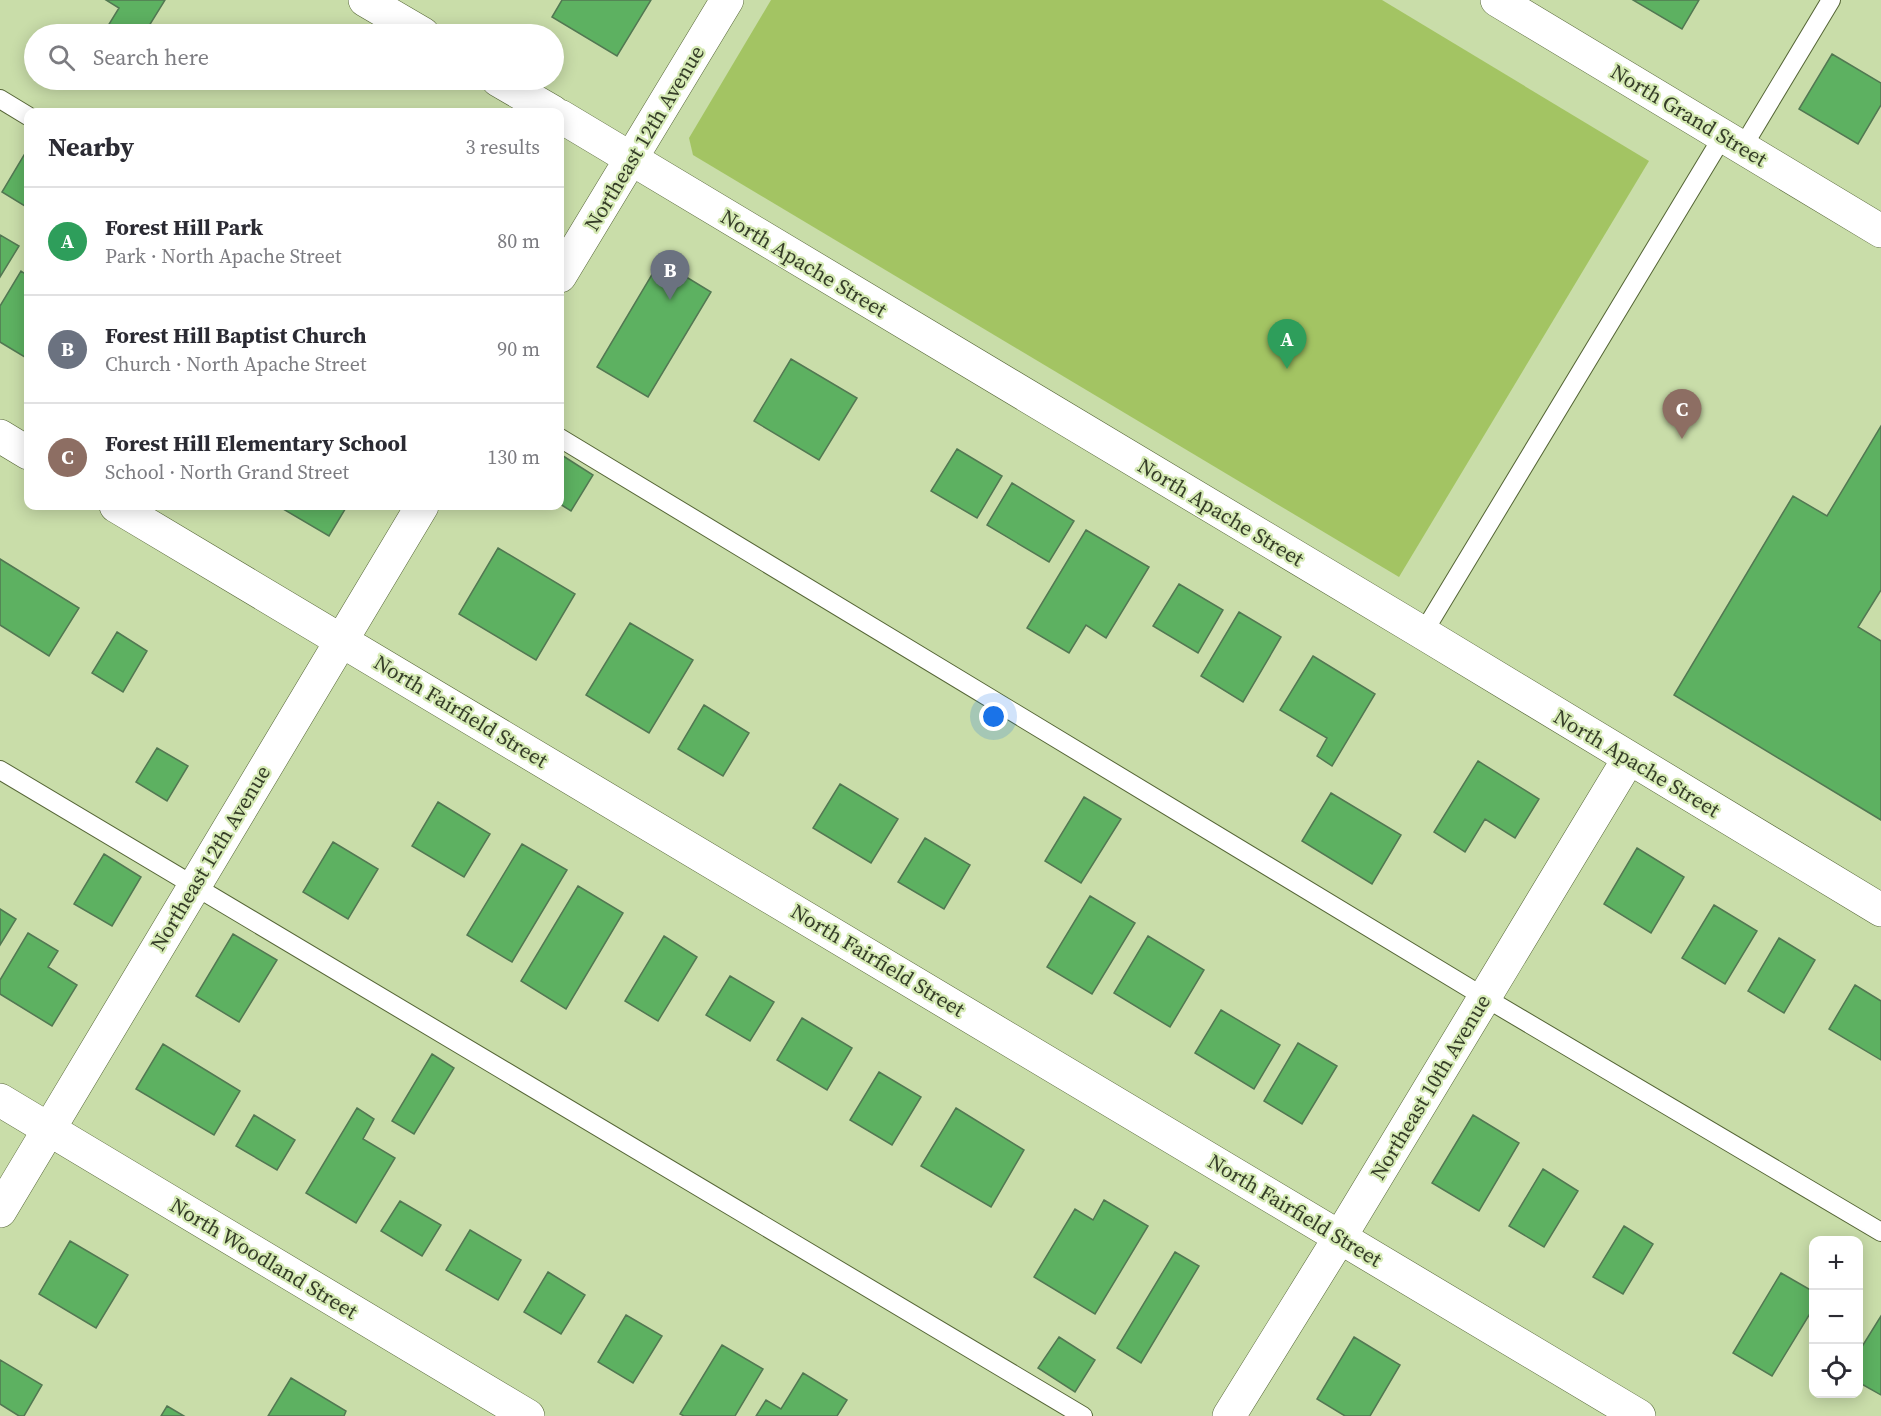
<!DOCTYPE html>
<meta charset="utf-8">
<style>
body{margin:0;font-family:"Source Serif 4",serif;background:#f7f7f7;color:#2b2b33}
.controls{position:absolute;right:18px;bottom:18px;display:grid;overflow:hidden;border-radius:12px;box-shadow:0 3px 15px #0003}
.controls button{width:54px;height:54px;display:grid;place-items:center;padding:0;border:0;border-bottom:2px solid #e1e1e2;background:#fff;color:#2b2b33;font:30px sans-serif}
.you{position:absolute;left:994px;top:717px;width:21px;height:21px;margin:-15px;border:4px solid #fff;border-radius:50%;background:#1a73e8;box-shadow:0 0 0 9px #1a73e833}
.badge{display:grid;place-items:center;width:39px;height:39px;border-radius:50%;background:#d93025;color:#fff;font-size:20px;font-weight:700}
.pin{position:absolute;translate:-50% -50px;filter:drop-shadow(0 2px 3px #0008)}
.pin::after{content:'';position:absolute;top:32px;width:21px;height:18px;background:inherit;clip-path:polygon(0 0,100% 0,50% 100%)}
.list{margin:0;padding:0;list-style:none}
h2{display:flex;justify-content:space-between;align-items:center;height:78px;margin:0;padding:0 24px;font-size:26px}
h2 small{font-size:20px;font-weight:400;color:#7c7c81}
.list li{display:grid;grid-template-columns:39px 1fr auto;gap:18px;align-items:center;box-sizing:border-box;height:108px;padding:0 24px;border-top:2px solid #e1e1e2}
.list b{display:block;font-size:22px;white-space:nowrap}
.list p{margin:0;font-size:20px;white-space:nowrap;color:#7c7c81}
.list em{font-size:20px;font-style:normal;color:#7c7c81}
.icon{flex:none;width:33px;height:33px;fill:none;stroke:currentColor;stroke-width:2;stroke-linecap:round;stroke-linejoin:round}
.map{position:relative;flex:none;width:1881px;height:1416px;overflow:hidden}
.search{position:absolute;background:#fff;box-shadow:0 3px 15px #0003;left:24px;top:24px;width:540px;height:66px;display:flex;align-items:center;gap:15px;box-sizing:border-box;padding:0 21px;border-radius:33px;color:#7c7c81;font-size:22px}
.panel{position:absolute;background:#fff;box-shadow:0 3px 15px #0003;left:24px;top:108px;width:540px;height:402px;border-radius:12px}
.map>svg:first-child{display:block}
.green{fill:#a3c463}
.building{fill:#5db161;stroke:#527852;stroke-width:1.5}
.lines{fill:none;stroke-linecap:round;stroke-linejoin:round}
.lane-casing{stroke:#556536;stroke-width:20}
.street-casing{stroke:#556536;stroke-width:34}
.secondary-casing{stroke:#556536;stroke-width:34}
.lane{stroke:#fff;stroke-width:18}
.street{stroke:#fff;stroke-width:33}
.secondary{stroke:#fff;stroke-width:33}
.labels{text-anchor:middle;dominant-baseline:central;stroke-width:4.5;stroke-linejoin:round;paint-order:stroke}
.street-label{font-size:21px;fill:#353d28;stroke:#d6eab5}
</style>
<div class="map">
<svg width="1881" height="1416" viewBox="0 0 1881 1416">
<rect width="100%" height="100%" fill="#c9dda9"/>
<path class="green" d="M 771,0 L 1382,0 L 1649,161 L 1399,577 L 693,155 L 689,138 Z"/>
<path class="building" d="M 106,0 L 165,0 L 144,34 L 103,34 L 119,8 Z
M 562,0 L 651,0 L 617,56 L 552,17 Z
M 1633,0 L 1699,0 L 1682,29 Z
M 1832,54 L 1881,83 L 1881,105 L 1858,144 L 1799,109 Z
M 24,155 L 28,158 L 28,208 L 2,192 Z
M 0,235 L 19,246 L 0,277 Z
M 660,261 L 711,292 L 648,397 L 597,367 Z
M 21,271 L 28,276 L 28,359 L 0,342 L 0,306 Z
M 791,359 L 857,398 L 819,460 L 754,421 Z
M 1881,426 L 1881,590 L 1858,627 L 1881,641 L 1881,820 L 1674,695 L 1793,496 L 1827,516 Z
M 957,449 L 1002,476 L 977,518 L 931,491 Z
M 560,454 L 593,475 L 571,511 L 560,504 Z
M 1012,483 L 1074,521 L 1049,562 L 987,525 Z
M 278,506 L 347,506 L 329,536 Z
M 1086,530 L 1149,567 L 1106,638 L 1086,625 L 1069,653 L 1027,628 Z
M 498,548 L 575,594 L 536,660 L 459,614 Z
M 0,559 L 79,608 L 49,656 L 0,625 Z
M 1179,584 L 1223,610 L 1198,653 L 1153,626 Z
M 1239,612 L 1281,637 L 1243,702 L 1201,676 Z
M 630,623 L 693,660 L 649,733 L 586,695 Z
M 117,632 L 147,651 L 123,692 L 92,673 Z
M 1313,656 L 1375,694 L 1332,766 L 1317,756 L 1327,738 L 1280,710 Z
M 704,705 L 749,733 L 723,776 L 678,749 Z
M 157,748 L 188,766 L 167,801 L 136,782 Z
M 1478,761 L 1539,799 L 1515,838 L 1485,819 L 1465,852 L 1434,832 Z
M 840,784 L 898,819 L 871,863 L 813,828 Z
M 1331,793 L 1401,835 L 1372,884 L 1302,841 Z
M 1084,797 L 1121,819 L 1081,883 L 1045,861 Z
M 438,802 L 490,834 L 464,877 L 412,846 Z
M 925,838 L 970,865 L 944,909 L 898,882 Z
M 333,842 L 378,869 L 348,919 L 303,892 Z
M 522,844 L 567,870 L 512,962 L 467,935 Z
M 1637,848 L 1684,877 L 1651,933 L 1604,904 Z
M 104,854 L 141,877 L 112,926 L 74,904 Z
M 578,886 L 623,913 L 566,1009 L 521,981 Z
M 1090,896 L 1135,923 L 1092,994 L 1047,967 Z
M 1714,905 L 1757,931 L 1725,984 L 1682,958 Z
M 0,909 L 16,919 L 0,945 Z
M 28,933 L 58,951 L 48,967 L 77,985 L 52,1026 L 0,994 L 0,980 Z
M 233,934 L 277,960 L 239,1022 L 196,996 Z
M 664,936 L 697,957 L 658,1021 L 625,1001 Z
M 1148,936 L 1204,970 L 1170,1027 L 1114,993 Z
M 1779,938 L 1815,960 L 1784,1013 L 1748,991 Z
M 730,976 L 774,1002 L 750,1041 L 706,1015 Z
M 1855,985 L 1881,1001 L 1881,1060 L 1829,1029 Z
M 1221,1010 L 1280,1045 L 1254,1089 L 1195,1053 Z
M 802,1018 L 852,1048 L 827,1090 L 777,1060 Z
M 1298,1043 L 1337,1066 L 1302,1124 L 1264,1101 Z
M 163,1044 L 240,1091 L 214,1135 L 136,1089 Z
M 432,1054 L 454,1068 L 414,1134 L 392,1121 Z
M 879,1072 L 921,1097 L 892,1145 L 850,1120 Z
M 357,1108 L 374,1119 L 363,1139 L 395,1158 L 356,1223 L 306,1193 Z
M 956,1108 L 1024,1150 L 991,1207 L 921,1166 Z
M 254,1115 L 295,1140 L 277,1170 L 236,1146 Z
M 1473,1115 L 1519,1143 L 1479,1211 L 1432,1183 Z
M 1543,1169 L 1578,1191 L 1544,1247 L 1509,1226 Z
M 1104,1200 L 1148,1226 L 1095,1314 L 1034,1277 L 1075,1209 L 1093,1220 Z
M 400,1201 L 441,1225 L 422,1256 L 381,1231 Z
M 1624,1226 L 1653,1244 L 1623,1294 L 1593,1277 Z
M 470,1230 L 521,1260 L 498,1300 L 446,1270 Z
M 70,1241 L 128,1275 L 96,1328 L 39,1294 Z
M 1175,1252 L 1199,1266 L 1141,1363 L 1117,1348 Z
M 548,1272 L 585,1295 L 561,1334 L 524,1312 Z
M 1781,1273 L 1814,1292 L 1814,1307 L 1772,1376 L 1733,1353 Z
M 626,1315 L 662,1336 L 633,1383 L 598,1362 Z
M 1881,1316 L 1881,1395 L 1858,1382 L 1858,1353 Z
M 1059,1337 L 1095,1360 L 1075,1392 L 1038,1368 Z
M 1354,1337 L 1400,1365 L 1370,1416 L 1345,1416 L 1317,1399 Z
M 722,1345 L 763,1369 L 735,1416 L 684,1416 L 680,1414 Z
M 0,1360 L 42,1385 L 24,1416 L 19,1416 L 0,1404 Z
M 803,1373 L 847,1400 L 837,1416 L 756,1416 L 766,1400 L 781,1409 Z
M 291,1378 L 346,1411 L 344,1416 L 268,1416 Z
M 167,1406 L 184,1416 L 161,1416 Z"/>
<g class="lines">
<g class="lane-casing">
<path id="lane" d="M 0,99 L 28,116
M 1742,148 L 1831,0
M 560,438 L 1484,997 L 1881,1232
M 1423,633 L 1723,136
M 0,770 L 1083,1416"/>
</g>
<g class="street-casing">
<path id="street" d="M 365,0 L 423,34
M 498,80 L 553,112
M 560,116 L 1423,633 L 1881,910
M 560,276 L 727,0
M 0,436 L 28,453
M 116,506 L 1639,1416
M 0,1100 L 528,1416
M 0,1211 L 422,506
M 1229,1416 L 1340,1237 L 1629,758"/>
</g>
<g class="secondary-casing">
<path id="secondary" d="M 1497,0 L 1881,231"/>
</g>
<use href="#lane" class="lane"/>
<use href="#street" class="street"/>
<use href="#secondary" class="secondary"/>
</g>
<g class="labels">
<g class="street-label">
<text transform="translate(1689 115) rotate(31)">North Grand Street</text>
<text transform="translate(644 138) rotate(-59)">Northeast 12th Avenue</text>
<text transform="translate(804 263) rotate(31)">North Apache Street</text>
<text transform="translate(1221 512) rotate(31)">North Apache Street</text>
<text transform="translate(461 711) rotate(31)">North Fairfield Street</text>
<text transform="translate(1637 763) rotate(31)">North Apache Street</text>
<text transform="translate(210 858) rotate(-59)">Northeast 12th Avenue</text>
<text transform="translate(878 960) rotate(31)">North Fairfield Street</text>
<text transform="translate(1430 1087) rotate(-59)">Northeast 10th Avenue</text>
<text transform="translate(1295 1210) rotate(31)">North Fairfield Street</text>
<text transform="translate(264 1258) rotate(31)">North Woodland Street</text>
</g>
</g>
</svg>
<div class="controls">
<button>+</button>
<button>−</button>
<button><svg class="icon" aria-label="locate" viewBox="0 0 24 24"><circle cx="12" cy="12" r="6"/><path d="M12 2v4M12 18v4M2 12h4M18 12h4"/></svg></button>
</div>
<div class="you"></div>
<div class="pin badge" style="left:1287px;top:369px;background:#2e9e5b">A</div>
<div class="pin badge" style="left:670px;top:300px;background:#6b7280">B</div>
<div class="pin badge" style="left:1682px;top:439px;background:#8d6e63">C</div>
<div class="search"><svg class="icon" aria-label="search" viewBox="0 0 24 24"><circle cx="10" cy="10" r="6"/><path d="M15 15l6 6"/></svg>Search here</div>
<section class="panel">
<h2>Nearby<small>3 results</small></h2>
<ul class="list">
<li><span class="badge" style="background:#2e9e5b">A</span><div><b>Forest Hill Park</b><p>Park · North Apache Street</p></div><em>80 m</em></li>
<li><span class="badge" style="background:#6b7280">B</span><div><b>Forest Hill Baptist Church</b><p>Church · North Apache Street</p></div><em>90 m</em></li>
<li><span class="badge" style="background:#8d6e63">C</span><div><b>Forest Hill Elementary School</b><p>School · North Grand Street</p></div><em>130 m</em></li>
</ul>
</section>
</div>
